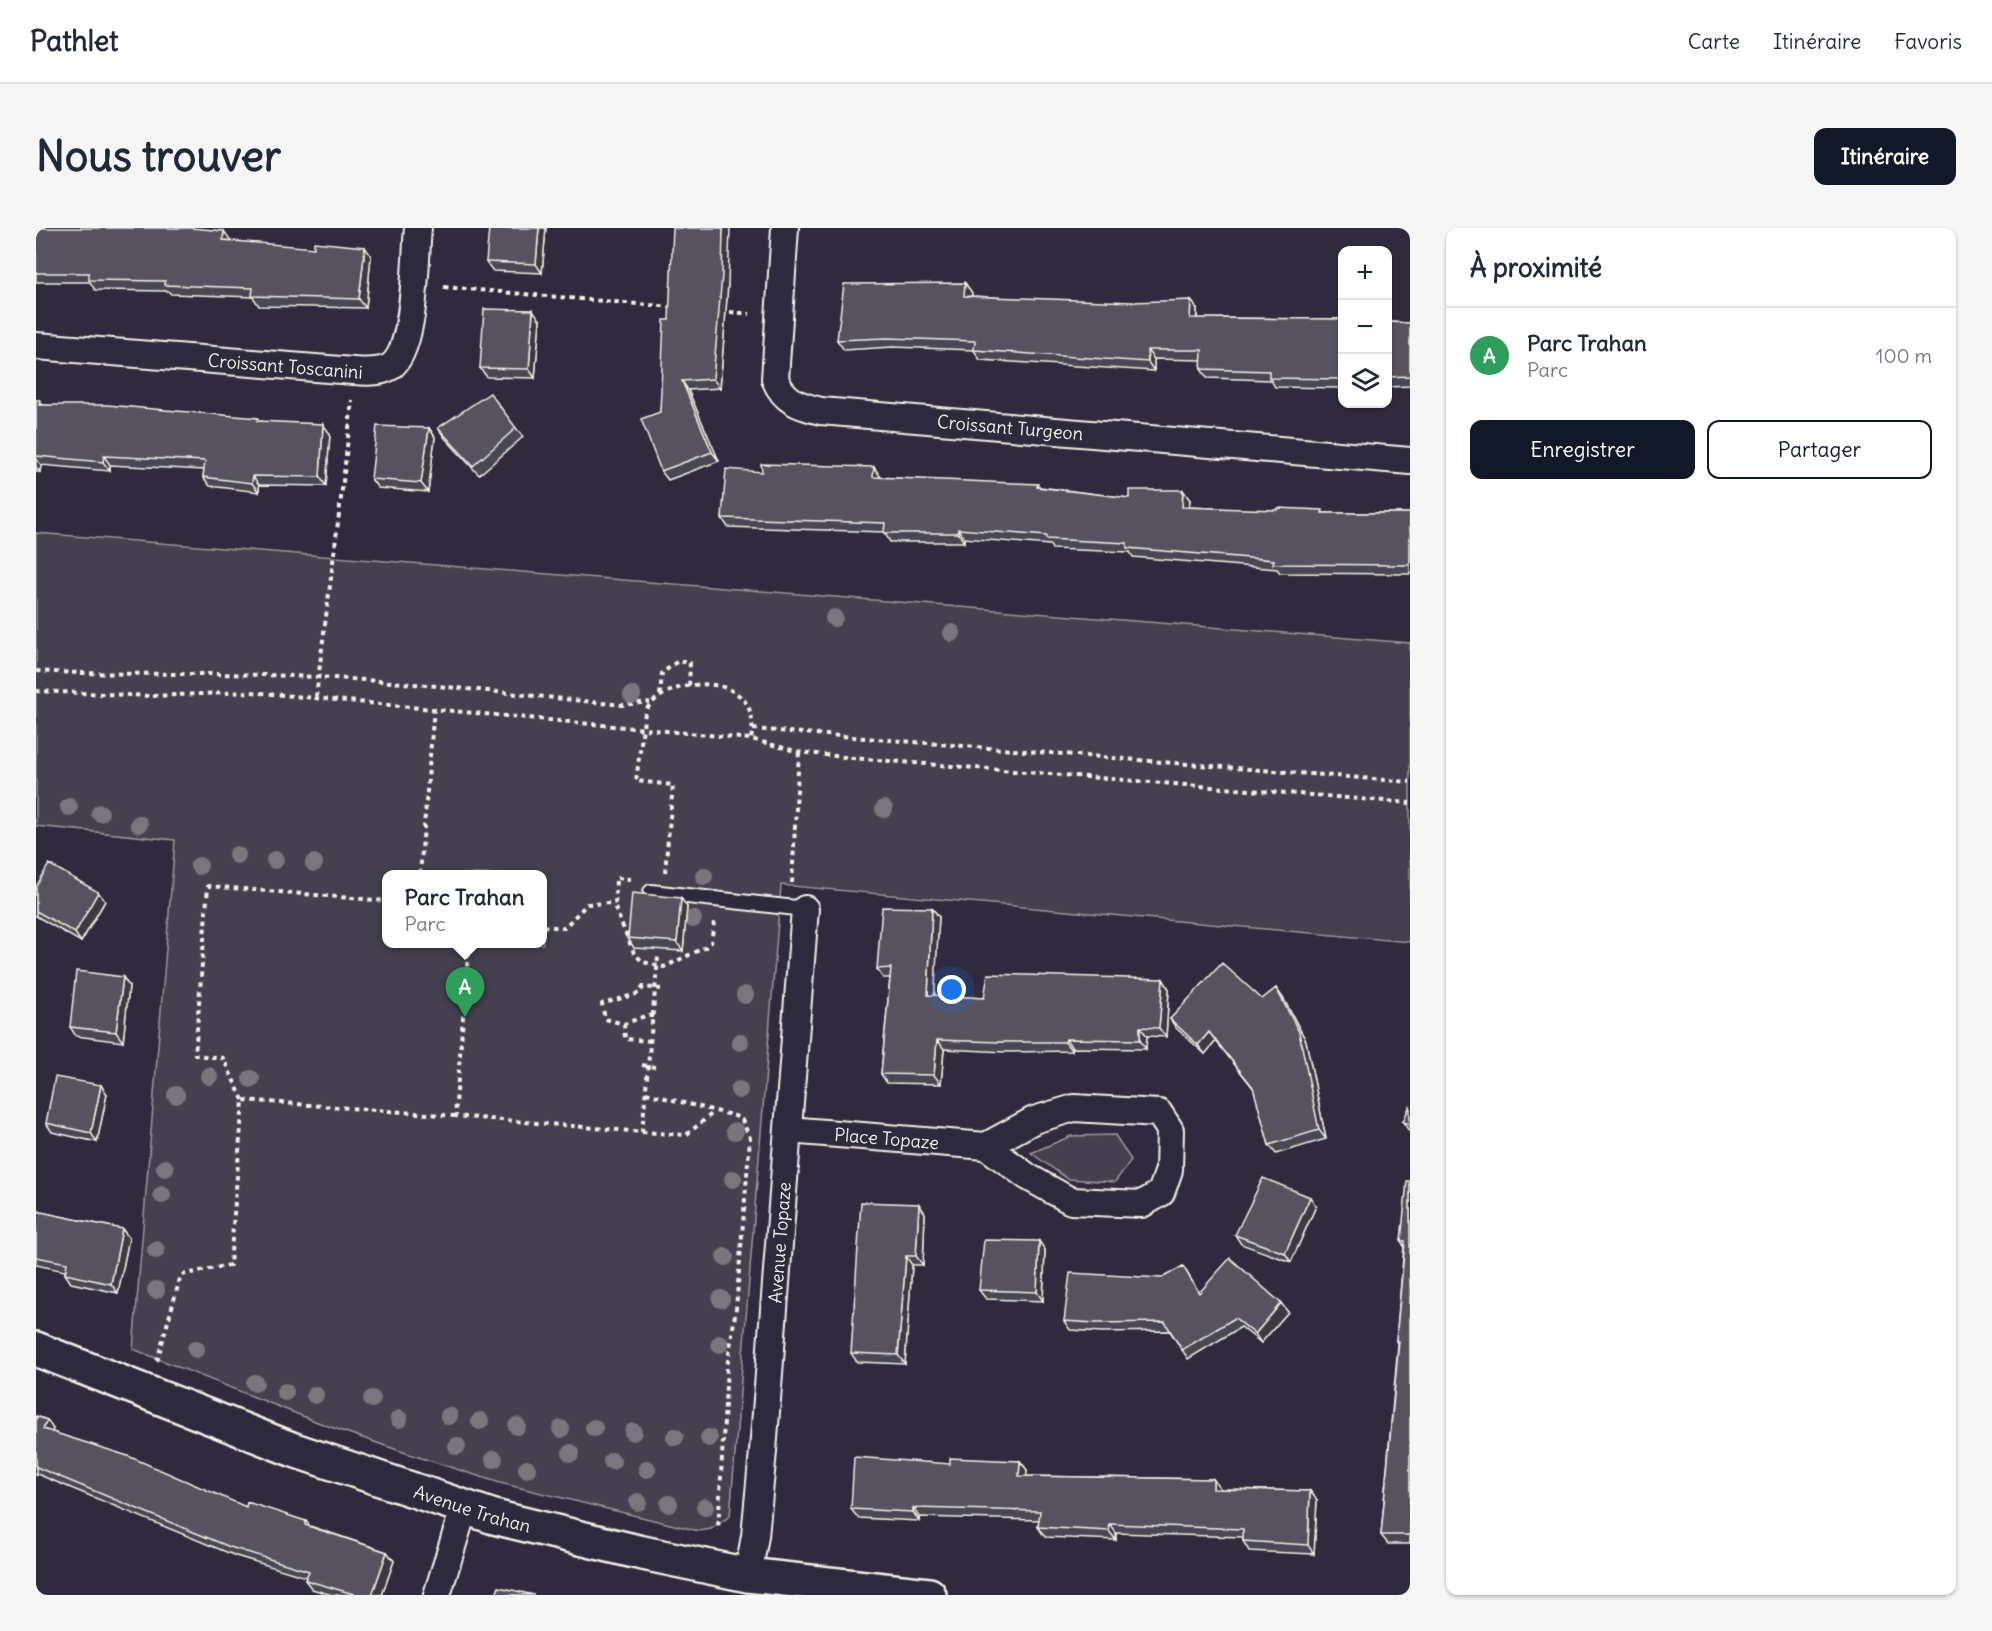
<!DOCTYPE html>
<html lang="fr">
<meta charset="utf-8">
<style>
body{margin:0;font-family:Delius,sans-serif;background:#f6f6f7;color:#1f2937}
.controls{position:absolute;right:18px;top:18px;display:grid;overflow:hidden;border-radius:12px;box-shadow:0 2px 4px #0004}
.controls button{width:54px;height:54px;display:grid;place-items:center;padding:0;border:0;border-bottom:2px solid #e0e1e3;background:#fff;color:#1f2937;font:30px sans-serif}
.you{position:absolute;left:916px;top:762px;width:21px;height:21px;margin:-15px;border:4px solid #fff;border-radius:50%;background:#1a73e8;box-shadow:0 0 0 9px #1a73e833}
.badge{display:grid;place-items:center;width:39px;height:39px;border-radius:50%;background:#111827;color:#fff;font-size:20px;font-weight:700}
.pin{position:absolute;translate:-50% -50px;filter:drop-shadow(0 2px 3px #0008)}
.pin::after{content:'';position:absolute;top:32px;width:21px;height:18px;background:inherit;clip-path:polygon(0 0,100% 0,50% 100%)}
.popup{position:absolute;left:346px;top:642px;width:165px;height:78px;box-sizing:border-box;display:grid;place-content:center;border-radius:12px;background:#fff;filter:drop-shadow(0 2px 4px #0005);font-size:20px;white-space:nowrap;color:#747a83}
.popup b{font-size:22px;color:#1f2937}
.popup::after{content:'';position:absolute;left:50%;top:100%;margin-left:-12px;border:12px solid transparent;border-top-color:#fff}
.list{margin:0;padding:0;list-style:none}
h2{display:flex;justify-content:space-between;align-items:center;height:78px;margin:0;padding:0 24px;font-size:26px}
h2 small{font-size:20px;font-weight:400;color:#747a83}
.list li{display:grid;grid-template-columns:39px 1fr auto;gap:18px;align-items:center;box-sizing:border-box;height:96px;padding:0 24px;border-top:2px solid #e0e1e3}
.list b{display:block;font-size:22px;white-space:nowrap}
.list p{margin:0;font-size:20px;white-space:nowrap;color:#747a83}
.list em{font-size:20px;font-style:normal;color:#747a83}
.actions{display:flex;gap:12px;padding:18px 24px}
.actions a{flex:1;padding:14px 0;border:2px solid #111827;border-radius:12px;text-align:center;font-size:21px;color:#111827}
.actions .main{background:#111827;color:#fff}
.icon{flex:none;width:33px;height:33px;fill:none;stroke:currentColor;stroke-width:2;stroke-linecap:round;stroke-linejoin:round}
.map{position:relative;flex:none;width:1374px;height:1367px;overflow:hidden;border-radius:12px}
header{display:flex;align-items:center;gap:36px;box-sizing:border-box;height:84px;padding:0 30px;background:#fff;border-bottom:2px solid #e0e1e3}
header strong{font-size:28px}
nav{display:flex;gap:33px;margin-inline-start:auto;font-size:21px}
.intro{display:flex;align-items:center;justify-content:space-between;box-sizing:border-box;height:144px;padding:0 36px}
h1{margin:0;font-size:42px}
.button{padding:15px 27px;border-radius:12px;background:#111827;color:#fff;font-size:21px;font-weight:700}
main{display:flex;gap:36px;padding:0 36px}
aside{flex:1;background:#fff;border-radius:12px;box-shadow:0 2px 4px #0004}
.map>svg:first-child{display:block}
.green{fill:#454050;stroke:#9c989c;stroke-width:1.5;fill-rule:evenodd}
.lines{fill:none;stroke-linecap:round;stroke-linejoin:round}
.lane-casing{stroke:#f4f1e8;stroke-width:18}
.street-casing{stroke:#f4f1e8;stroke-width:30}
.secondary-casing{stroke:#f4f1e8;stroke-width:38}
.path{stroke:#f4f1e8;stroke-width:4;stroke-dasharray:4.5 4.5;stroke-linecap:butt}
.lane{stroke:#2f2a3d;stroke-width:14}
.street{stroke:#2f2a3d;stroke-width:26}
.secondary{stroke:#2f2a3d;stroke-width:33}
.tree{fill:#7a757e}
.wall{fill:#4a4752;stroke:#f4f1e8;stroke-width:1.5}
.shaded-wall{fill:#3c3942;stroke:#f4f1e8;stroke-width:1.5}
.building{fill:#56525f;stroke:#f4f1e8;stroke-width:1.5}
.labels{text-anchor:middle;dominant-baseline:central;stroke-width:5;stroke-linejoin:round;paint-order:stroke}
.street-label{font-size:18px;fill:#f4f1e8;stroke:#2f2a3d}
</style>
<header>
<strong>Pathlet</strong>
<nav><a>Carte</a><a>Itinéraire</a><a>Favoris</a></nav>
</header>
<div class="intro"><h1>Nous trouver</h1><a class="button">Itinéraire</a></div>
<main>
<div class="map">
<svg width="1374" height="1367" viewBox="0 0 1374 1367">
<rect width="100%" height="100%" fill="#2f2a3d"/>
<filter id="ink" filterUnits="userSpaceOnUse"><feTurbulence type="fractalNoise" baseFrequency=".0167" numOctaves="2"/><feDisplacementMap in="SourceGraphic" scale="12" xChannelSelector="R" yChannelSelector="G"/><feConvolveMatrix kernelMatrix="1 2 1 2 8 2 1 2 1" color-interpolation-filters="sRGB"/></filter>
<g filter="url(#ink)">
<path class="green" d="M 0,305 L 1374,415 L 1374,714 L 745,657 L 694,1288 L 675,1301 L 663,1303 L 464,1255 L 376,1227 L 289,1197 L 97,1121 L 139,612 L 0,598 ZM 351,646 L 507,646 L 507,716 L 351,716 Z
M 1079,907 L 1095,932 L 1079,954 L 1032,951 L 995,925 L 1035,908 Z"/>
<g class="lines">
<g class="lane-casing">
<path id="lane" d="M 615,664 L 769,681"/>
</g>
<g class="street-casing">
<g id="street">
<path id="s1" d="M 749,0 L 739,151 C 748,173 763,178 785,183 L 1374,233"/>
<path id="s2" d="M 0,118 L 317,143 C 329,144 343,145 354,139 C 380,122 379,30 382,0"/>
<path id="s3" d="M 752,902 L 950,918 L 992,949 L 1035,973 L 1106,976 L 1125,965 L 1133,942 L 1134,902 L 1123,885 L 1038,880 L 998,892 L 950,918"/>
<path id="s4" d="M 712,1347 L 719,1308 L 727,1223 L 769,681"/>
<path d="M 401,1367 L 428,1280"/>
</g>
</g>
<g class="secondary-casing">
<g id="secondary">
<path id="s5" d="M 0,1121 L 258,1222 L 458,1289 L 602,1324 L 712,1347 L 893,1367"/>
</g>
</g>
<path class="path" d="M 408,59 L 636,79
M 685,83 L 714,86
M 0,443 C 85,448 170,444 255,448 C 365,452 476,466 586,477 L 614,474
M 0,463 L 115,468 L 215,464 L 715,511 L 763,524 L 816,530 L 1374,575
M 624,467 L 626,445 L 642,433 L 654,435 L 653,459
M 280,469 C 292,369 306,271 316,172
M 717,501 L 1374,554
M 629,644 L 637,557 L 600,553 L 609,484 C 628,447 729,439 715,511
M 384,646 L 398,480
M 595,651 L 580,650 L 579,680 L 598,725 L 607,734 L 628,739 L 670,719 L 675,715 L 678,694
M 756,655 L 763,524
M 507,698 L 528,700 L 551,676 L 579,675
M 433,716 L 419,888 L 606,904 L 622,729
M 617,788 L 609,788 L 588,796 L 569,791 L 566,776 L 604,765 L 607,759 L 625,761
M 588,796 L 589,811 L 615,813
M 606,837 L 619,839
M 610,865 L 699,888 L 706,892 L 714,910 L 700,1080 L 691,1139 L 682,1302
M 207,872 L 187,830 L 159,827 L 172,658 L 351,673
M 606,904 L 650,907 L 678,884
M 121,1133 L 145,1047 L 194,1037 L 207,872 L 419,888"/>
<use href="#lane" class="lane"/>
<use href="#street" class="street"/>
<use href="#secondary" class="secondary"/>
</g>
<g class="tree">
<circle cx="798" cy="390" r="9"/>
<circle cx="916" cy="405" r="9"/>
<circle cx="596" cy="467" r="9"/>
<circle cx="33" cy="579" r="9"/>
<circle cx="848" cy="581" r="9"/>
<circle cx="64" cy="585" r="9"/>
<circle cx="103" cy="596" r="9"/>
<circle cx="201" cy="627" r="9"/>
<circle cx="239" cy="632" r="9"/>
<circle cx="278" cy="635" r="9"/>
<circle cx="163" cy="638" r="9"/>
<circle cx="668" cy="648" r="9"/>
<circle cx="657" cy="691" r="9"/>
<circle cx="709" cy="767" r="9"/>
<circle cx="704" cy="814" r="9"/>
<circle cx="173" cy="848" r="9"/>
<circle cx="215" cy="851" r="9"/>
<circle cx="703" cy="862" r="9"/>
<circle cx="140" cy="867" r="9"/>
<circle cx="699" cy="903" r="9"/>
<circle cx="129" cy="940" r="9"/>
<circle cx="697" cy="951" r="9"/>
<circle cx="126" cy="967" r="9"/>
<circle cx="120" cy="1022" r="9"/>
<circle cx="689" cy="1029" r="9"/>
<circle cx="120" cy="1062" r="9"/>
<circle cx="685" cy="1071" r="9"/>
<circle cx="684" cy="1116" r="9"/>
<circle cx="160" cy="1121" r="9"/>
<circle cx="219" cy="1155" r="9"/>
<circle cx="249" cy="1164" r="9"/>
<circle cx="279" cy="1167" r="9"/>
<circle cx="336" cy="1171" r="9"/>
<circle cx="413" cy="1188" r="9"/>
<circle cx="363" cy="1191" r="9"/>
<circle cx="444" cy="1193" r="9"/>
<circle cx="481" cy="1198" r="9"/>
<circle cx="558" cy="1200" r="9"/>
<circle cx="525" cy="1201" r="9"/>
<circle cx="597" cy="1204" r="9"/>
<circle cx="639" cy="1209" r="9"/>
<circle cx="673" cy="1210" r="9"/>
<circle cx="421" cy="1218" r="9"/>
<circle cx="535" cy="1225" r="9"/>
<circle cx="458" cy="1231" r="9"/>
<circle cx="576" cy="1233" r="9"/>
<circle cx="491" cy="1241" r="9"/>
<circle cx="611" cy="1241" r="9"/>
<circle cx="602" cy="1274" r="9"/>
<circle cx="633" cy="1276" r="9"/>
<circle cx="669" cy="1279" r="9"/>
</g>
<path class="wall" d="M 0,0 L 195,13 L 335,28 L 330,80 L 223,78 L 217,69 L 135,66 L 132,63 L 59,62 L 54,54 L 0,54 Z
M 510,0 L 506,45 L 457,43 L 450,34 Z
M 929,55 L 936,65 L 935,68 L 1161,81 L 1161,90 L 1306,91 L 1306,160 L 1239,159 L 1235,152 L 1171,150 L 1165,141 L 1166,132 L 1118,131 L 1118,143 L 944,132 L 938,122 L 857,119 L 808,122 L 801,112 Z
M 692,56 L 684,160 L 652,162 L 683,233 L 632,252 L 625,243 L 624,184 L 633,92 Z
M 504,92 L 499,150 L 451,149 L 444,140 Z
M 1352,94 L 1374,95 L 1374,158 L 1352,159 Z
M 0,172 L 7,177 L 224,193 L 294,206 L 290,258 L 223,257 L 223,264 L 174,258 L 167,249 L 168,242 L 74,237 L 74,243 L 5,237 L 4,244 L 0,244 Z
M 393,200 L 399,209 L 392,264 L 342,260 L 335,251 Z
M 402,200 L 480,200 L 487,209 L 443,247 L 409,210 Z
M 726,244 L 844,248 L 844,249 L 1004,259 L 1093,270 L 1154,272 L 1153,279 L 1289,285 L 1374,285 L 1374,346 L 1244,345 L 1241,341 L 1097,329 L 1094,324 L 1016,321 L 1014,317 L 928,310 L 928,314 L 854,314 L 848,304 L 692,299 L 686,290 Z
M 0,659 L 62,664 L 69,673 L 45,714 L 0,688 Z
M 651,679 L 647,723 L 598,720 L 592,710 Z
M 896,680 L 903,689 L 898,767 L 948,770 L 1127,751 L 1133,761 L 1130,809 L 1111,808 L 1110,821 L 1036,820 L 1036,823 L 970,824 L 908,821 L 905,856 L 851,855 L 845,846 L 854,750 L 847,750 L 841,741 Z
M 93,758 L 87,814 L 40,808 L 34,799 Z
M 1247,770 L 1270,813 L 1290,911 L 1240,926 L 1233,917 L 1218,861 L 1180,813 L 1169,826 L 1140,800 L 1134,791 L 1226,771 Z
M 71,866 L 61,914 L 16,904 L 10,895 Z
M 1367,894 L 1374,896 L 1374,903 L 1373,903 Z
M 1374,953 L 1374,1316 L 1352,1316 L 1345,1307 L 1362,1117 L 1360,1113 L 1368,1018 L 1365,1013 Z
M 1280,978 L 1255,1034 L 1205,1016 L 1199,1007 Z
M 0,979 L 4,984 L 86,1001 L 93,1010 L 82,1065 L 35,1055 L 29,1046 L 29,1043 L 0,1037 Z
M 889,985 L 887,1037 L 876,1037 L 869,1136 L 821,1134 L 815,1125 Z
M 1009,1022 L 1007,1073 L 950,1071 L 943,1062 Z
M 1147,1038 L 1163,1065 L 1252,1084 L 1225,1115 L 1205,1099 L 1152,1131 L 1134,1103 L 1066,1104 L 1034,1102 L 1028,1093 L 1126,1050 Z
M 0,1188 L 11,1192 L 17,1201 L 16,1204 L 210,1279 L 270,1293 L 274,1298 L 351,1324 L 358,1333 L 346,1367 L 296,1367 L 276,1361 L 269,1352 L 270,1349 L 200,1328 L 1,1246 L 0,1248 Z
M 984,1233 L 991,1242 L 990,1248 L 1177,1251 L 1184,1260 L 1184,1261 L 1274,1263 L 1281,1272 L 1278,1326 L 1213,1323 L 1207,1313 L 1207,1309 L 1080,1305 L 1080,1312 L 1009,1309 L 1002,1299 L 1003,1292 L 883,1289 L 883,1293 L 822,1290 L 815,1281 L 914,1236 Z"/>
<path class="shaded-wall" d="M 503,0 L 510,0 L 506,45 L 500,36 Z
M 687,0 L 694,0 L 692,56 L 684,160 L 677,151 Z
M 188,3 L 195,13 L 187,12 Z
M 329,19 L 335,28 L 330,80 L 323,71 Z
M 929,55 L 936,65 L 934,77 L 928,68 Z
M 1155,72 L 1161,81 L 1160,99 L 1154,90 Z
M 497,82 L 504,92 L 499,150 L 493,141 Z
M 1111,122 L 1118,131 L 1118,143 L 1112,134 Z
M 646,153 L 652,162 L 683,233 L 676,224 Z
M 287,196 L 294,206 L 290,258 L 284,249 Z
M 393,200 L 399,209 L 392,264 L 385,255 Z
M 68,228 L 74,237 L 74,243 L 67,234 Z
M 0,230 L 5,237 L 4,244 L 0,239 Z
M 838,239 L 844,248 L 844,258 L 837,249 Z
M 217,248 L 223,257 L 223,264 L 216,255 Z
M 1147,262 L 1154,272 L 1152,288 L 1146,279 Z
M 922,301 L 928,310 L 928,314 L 922,305 Z
M 62,664 L 69,673 L 45,714 L 39,705 Z
M 645,670 L 651,679 L 647,723 L 641,714 Z
M 896,680 L 903,689 L 898,776 L 892,767 Z
M 87,749 L 93,758 L 87,814 L 80,804 Z
M 1127,751 L 1133,761 L 1130,809 L 1123,800 Z
M 1240,760 L 1247,770 L 1270,813 L 1290,911 L 1283,902 Z
M 1104,799 L 1111,808 L 1110,821 L 1104,812 Z
M 1173,804 L 1180,813 L 1169,826 L 1162,817 Z
M 1030,811 L 1036,820 L 1036,823 L 1029,814 Z
M 901,812 L 908,821 L 905,856 L 898,847 Z
M 65,857 L 71,866 L 61,914 L 55,905 Z
M 1274,969 L 1280,978 L 1255,1034 L 1249,1025 Z
M 883,976 L 889,985 L 887,1037 L 880,1028 Z
M 86,1001 L 93,1010 L 82,1065 L 75,1056 Z
M 1003,1013 L 1009,1022 L 1007,1073 L 1001,1064 Z
M 870,1028 L 876,1037 L 869,1136 L 862,1127 Z
M 1245,1075 L 1252,1084 L 1225,1115 L 1219,1106 Z
M 11,1192 L 17,1201 L 14,1210 L 7,1201 Z
M 984,1233 L 991,1242 L 990,1257 L 983,1248 Z
M 1177,1251 L 1184,1260 L 1183,1270 L 1177,1261 Z
M 1274,1263 L 1281,1272 L 1278,1326 L 1272,1317 Z
M 877,1280 L 883,1289 L 883,1293 L 877,1284 Z
M 1074,1296 L 1080,1305 L 1080,1312 L 1073,1303 Z
M 351,1324 L 358,1333 L 346,1367 L 336,1367 Z"/>
<path class="building" d="M 0,0 L 155,0 L 188,3 L 187,12 L 278,20 L 278,14 L 329,19 L 323,71 L 216,68 L 217,60 L 128,57 L 129,53 L 53,52 L 53,45 L 0,45 Z
M 453,0 L 503,0 L 500,36 L 450,34 Z
M 637,0 L 687,0 L 686,47 L 677,151 L 646,153 L 676,224 L 625,243 L 605,191 L 624,184 L 628,92 L 633,92 Z
M 929,55 L 928,68 L 1096,74 L 1155,72 L 1154,90 L 1306,91 L 1306,151 L 1233,150 L 1233,143 L 1165,141 L 1166,122 L 1111,122 L 1112,134 L 938,122 L 939,113 L 851,110 L 801,112 L 808,56 Z
M 448,81 L 497,82 L 493,141 L 444,140 Z
M 1352,94 L 1374,95 L 1374,148 L 1352,149 Z
M 454,165 L 480,200 L 437,238 L 402,200 Z
M 0,172 L 4,172 L 3,177 L 71,177 L 222,190 L 221,193 L 287,196 L 284,249 L 217,248 L 216,255 L 167,249 L 169,233 L 68,228 L 67,234 L 0,228 Z
M 341,198 L 393,200 L 385,255 L 335,251 Z
M 725,236 L 838,239 L 837,249 L 1002,256 L 1001,259 L 1093,270 L 1093,262 L 1147,262 L 1146,279 L 1241,282 L 1241,280 L 1287,282 L 1286,285 L 1374,285 L 1374,337 L 1237,336 L 1238,332 L 1091,320 L 1091,315 L 1010,311 L 1010,308 L 922,301 L 922,305 L 848,305 L 849,295 L 686,290 L 690,241 L 726,244 Z
M 13,636 L 62,664 L 39,705 L 0,683 L 0,659 Z
M 596,665 L 645,670 L 641,714 L 592,710 Z
M 846,679 L 896,680 L 892,767 L 948,770 L 952,746 L 1127,751 L 1123,800 L 1104,799 L 1104,812 L 1030,811 L 1029,814 L 964,814 L 901,812 L 898,847 L 845,846 L 855,740 L 841,741 Z
M 1186,735 L 1226,771 L 1240,760 L 1263,804 L 1283,902 L 1233,917 L 1217,859 L 1173,804 L 1162,817 L 1134,791 Z
M 40,743 L 87,749 L 80,804 L 34,799 Z
M 19,849 L 65,857 L 55,905 L 10,895 Z
M 1374,877 L 1374,896 L 1367,894 Z
M 1227,950 L 1274,969 L 1249,1025 L 1199,1007 Z
M 1371,953 L 1374,953 L 1374,1307 L 1345,1307 L 1363,1113 L 1360,1113 L 1369,1013 L 1365,1013 Z
M 825,974 L 883,976 L 880,1028 L 870,1028 L 862,1127 L 815,1125 Z
M 0,983 L 86,1001 L 75,1056 L 29,1046 L 31,1035 L 0,1029 Z
M 948,1012 L 1003,1013 L 1001,1064 L 943,1062 Z
M 1194,1030 L 1245,1075 L 1219,1106 L 1199,1090 L 1146,1122 L 1129,1094 L 1060,1095 L 1028,1093 L 1034,1045 L 1126,1050 L 1147,1038 L 1163,1065 Z
M 0,1188 L 11,1192 L 7,1201 L 92,1228 L 210,1279 L 211,1274 L 270,1293 L 269,1297 L 351,1324 L 336,1367 L 321,1367 L 269,1352 L 273,1343 L 194,1319 L 0,1239 Z
M 818,1229 L 914,1236 L 914,1230 L 984,1233 L 983,1248 L 1177,1251 L 1177,1261 L 1274,1263 L 1272,1317 L 1207,1313 L 1207,1301 L 1074,1296 L 1073,1303 L 1002,1299 L 1004,1283 L 877,1280 L 877,1284 L 815,1281 Z
M 463,1359 L 498,1367 L 460,1367 Z"/>
</g>
<g class="labels">
<g class="street-label">
<text stroke="none"><textPath href="#s2" startOffset="250">Croissant Toscanini</textPath></text>
<text stroke="none"><textPath href="#s1" startOffset="400">Croissant Turgeon</textPath></text>
<text stroke="none"><textPath href="#s3" startOffset="99">Place Topaze</textPath></text>
<text stroke="none"><textPath href="#s4" startOffset="334">Avenue Topaze</textPath></text>
<text stroke="none"><textPath href="#s5" startOffset="465">Avenue Trahan</textPath></text>
</g>
</g>
</svg>
<div class="controls">
<button>+</button>
<button>−</button>
<button><svg class="icon" aria-label="layers" viewBox="0 0 24 24"><path d="M12 4l9 5-9 5-9-5zM3 14l9 5 9-5"/></svg></button>
</div>
<div class="you"></div>
<div class="pin badge" style="left:429px;top:789px;background:#2e9e5b">A</div>
<div class="popup"><b>Parc Trahan</b>Parc</div>
</div>
<aside>
<h2>À proximité<small></small></h2>
<ul class="list">
<li><span class="badge" style="background:#2e9e5b">A</span><div><b>Parc Trahan</b><p>Parc</p></div><em>100 m</em></li>
</ul>
<div class="actions"><a class="main">Enregistrer</a><a>Partager</a></div>
</aside>
</main>
